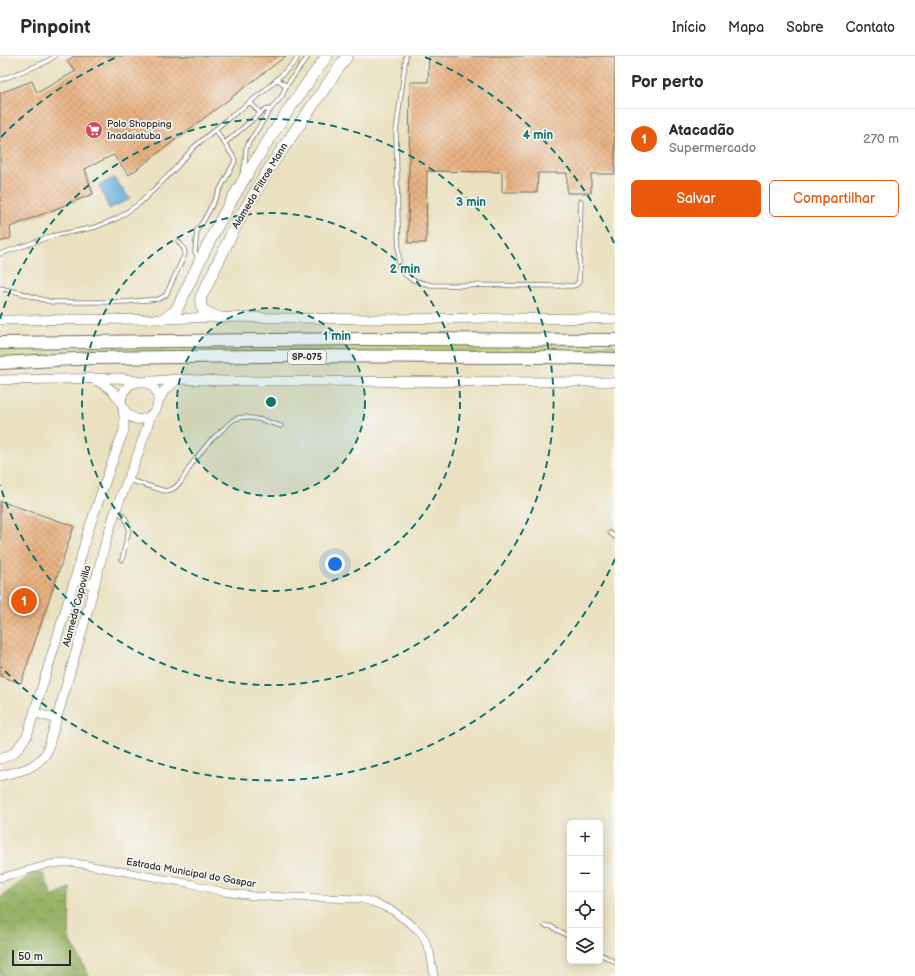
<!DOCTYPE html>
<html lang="pt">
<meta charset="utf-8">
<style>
body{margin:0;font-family:"Balsamiq Sans",sans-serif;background:#f2f2f3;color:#2b2b33}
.controls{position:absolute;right:12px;bottom:12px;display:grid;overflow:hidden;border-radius:6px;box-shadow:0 2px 10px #0003}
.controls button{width:36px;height:36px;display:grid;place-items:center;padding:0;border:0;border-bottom:1px solid #e1e1e2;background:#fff;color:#2b2b33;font:20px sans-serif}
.scale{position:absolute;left:12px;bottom:10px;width:59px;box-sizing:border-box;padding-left:4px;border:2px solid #2b2b2b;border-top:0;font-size:11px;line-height:14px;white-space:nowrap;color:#2b2b2b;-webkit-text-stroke:3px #f6f6f2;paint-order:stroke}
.you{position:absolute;left:335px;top:508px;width:14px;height:14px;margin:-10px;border:3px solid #fff;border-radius:50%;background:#1a73e8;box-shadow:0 0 0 6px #1a73e833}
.badge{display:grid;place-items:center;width:26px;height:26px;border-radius:50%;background:#ea580c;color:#fff;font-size:13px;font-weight:700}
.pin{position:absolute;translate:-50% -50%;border:2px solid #fff;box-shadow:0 1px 4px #0006}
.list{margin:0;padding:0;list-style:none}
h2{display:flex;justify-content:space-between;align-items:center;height:52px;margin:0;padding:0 16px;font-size:17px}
h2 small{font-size:13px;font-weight:400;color:#7c7c81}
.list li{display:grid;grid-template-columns:26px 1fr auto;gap:12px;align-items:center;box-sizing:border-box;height:60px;padding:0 16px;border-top:1px solid #e1e1e2}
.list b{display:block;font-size:15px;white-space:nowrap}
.list p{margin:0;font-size:13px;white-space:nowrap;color:#7c7c81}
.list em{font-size:13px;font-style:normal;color:#7c7c81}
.actions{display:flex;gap:8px;padding:12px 16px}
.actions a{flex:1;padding:9px 0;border:1px solid #ea580c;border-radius:6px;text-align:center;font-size:14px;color:#ea580c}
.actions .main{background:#ea580c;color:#fff}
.icon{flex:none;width:22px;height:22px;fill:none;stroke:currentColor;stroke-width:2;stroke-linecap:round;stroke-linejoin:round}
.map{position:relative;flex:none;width:615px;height:920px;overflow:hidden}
header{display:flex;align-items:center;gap:24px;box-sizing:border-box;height:56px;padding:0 20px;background:#fff;border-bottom:1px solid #e1e1e2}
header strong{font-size:19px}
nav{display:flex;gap:22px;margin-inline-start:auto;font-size:14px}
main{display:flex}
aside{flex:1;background:#fff}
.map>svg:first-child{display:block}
.grass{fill:url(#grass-tufts);stroke:#747e50}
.forest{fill:url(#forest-crowns);stroke:#606f48}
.water{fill:#62aad9;stroke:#466a82}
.building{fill:url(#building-cross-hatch)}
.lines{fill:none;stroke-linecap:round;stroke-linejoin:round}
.lane-casing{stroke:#6e6b5f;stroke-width:5}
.street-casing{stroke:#6e6b5f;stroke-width:8}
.secondary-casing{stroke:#6e6b5f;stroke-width:10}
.primary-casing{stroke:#6e6b5f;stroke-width:12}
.highway-casing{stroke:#6e6b5f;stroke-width:14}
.lane{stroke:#fff;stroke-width:3.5}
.street{stroke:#fff;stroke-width:7}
.secondary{stroke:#fff;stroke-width:9}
.primary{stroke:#fff;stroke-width:11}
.highway{stroke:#fff;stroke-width:12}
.ring{fill:none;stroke:#0f766e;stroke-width:2;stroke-dasharray:7 5}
.labels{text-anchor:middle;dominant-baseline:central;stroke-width:3.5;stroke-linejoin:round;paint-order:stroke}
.shield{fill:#f6f6f2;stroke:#686867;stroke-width:1}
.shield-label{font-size:9px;font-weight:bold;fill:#2b2b2b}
.poi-label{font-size:10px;fill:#2b2b2b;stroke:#f6f6f2;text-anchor:start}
.street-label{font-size:10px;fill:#2b2b2b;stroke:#f6f6f2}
.centre{fill:#0f766e;stroke:#f6f6f2;stroke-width:2}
.ring-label{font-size:12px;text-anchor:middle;font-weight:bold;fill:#0f766e;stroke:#f6f6f2;stroke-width:3.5;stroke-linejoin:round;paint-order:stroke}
</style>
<header>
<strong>Pinpoint</strong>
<nav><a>Início</a><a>Mapa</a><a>Sobre</a><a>Contato</a></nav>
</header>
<main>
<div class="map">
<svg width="615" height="920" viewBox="0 0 615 920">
<defs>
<pattern id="grass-tufts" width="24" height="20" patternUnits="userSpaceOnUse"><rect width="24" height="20" fill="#bdd175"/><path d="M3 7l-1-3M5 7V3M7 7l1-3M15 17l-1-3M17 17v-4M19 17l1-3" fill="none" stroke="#a3b465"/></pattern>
<pattern id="forest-crowns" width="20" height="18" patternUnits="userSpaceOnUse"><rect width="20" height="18" fill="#96b366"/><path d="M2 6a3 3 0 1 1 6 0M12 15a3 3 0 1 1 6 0" fill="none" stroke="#7b9254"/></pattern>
<pattern id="building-cross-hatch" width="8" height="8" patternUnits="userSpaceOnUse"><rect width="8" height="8" fill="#e8b180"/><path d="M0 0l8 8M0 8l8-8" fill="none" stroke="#c7986f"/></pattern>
</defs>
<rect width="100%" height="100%" fill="#f6f6f2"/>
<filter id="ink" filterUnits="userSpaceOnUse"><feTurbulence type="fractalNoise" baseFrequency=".025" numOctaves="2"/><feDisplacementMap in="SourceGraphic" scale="8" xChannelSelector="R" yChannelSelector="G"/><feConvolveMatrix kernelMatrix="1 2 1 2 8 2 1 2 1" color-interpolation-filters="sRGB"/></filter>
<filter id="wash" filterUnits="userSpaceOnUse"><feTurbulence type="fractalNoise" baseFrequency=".012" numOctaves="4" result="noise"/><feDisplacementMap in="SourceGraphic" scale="16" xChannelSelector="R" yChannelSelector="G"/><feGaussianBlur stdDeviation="0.9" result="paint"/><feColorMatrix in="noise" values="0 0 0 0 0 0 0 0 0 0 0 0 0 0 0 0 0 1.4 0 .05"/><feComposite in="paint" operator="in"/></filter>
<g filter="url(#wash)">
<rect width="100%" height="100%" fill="#eae1c0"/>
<path class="grass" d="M 303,287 L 615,289 L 615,298 L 0,302 L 0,292 Z"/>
<path class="forest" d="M 33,817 L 43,818 L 53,841 L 70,831 L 69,882 L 89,920 L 0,920 L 0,842 Z"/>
<path class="water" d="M 114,122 L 130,143 L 109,153 L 99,129 Z"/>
<g id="blocks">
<path class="building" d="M 74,0 L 286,0 L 129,119 L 113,99 L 85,113 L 93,138 L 10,171 L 11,182 L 0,186 L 0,37 L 32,25 L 37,37 L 76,15 L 67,5 Z
M 429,0 L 615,0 L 615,118 L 591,118 L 591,137 L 567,137 L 567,117 L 538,117 L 537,136 L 502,136 L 502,116 L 427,115 L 426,187 L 408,187 L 410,26 L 428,26 Z
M 0,445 L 74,470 L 21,627 L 0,620 Z"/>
</g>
</g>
<g filter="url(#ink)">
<use href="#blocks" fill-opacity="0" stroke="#6e6b5f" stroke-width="1"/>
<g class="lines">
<g class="lane-casing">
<path id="lane" d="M 406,0 L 396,76 L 399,211 C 408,225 416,225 431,229 L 572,230 L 576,229 L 579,226 L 581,145
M 277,23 L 295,6 L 298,0
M 0,24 L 44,7 L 55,0
M 250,46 L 260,57
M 225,87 L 264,54 L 271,53
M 242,118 L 245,108 L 246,93 L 249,86 L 271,53 L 282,40 L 286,30 L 307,2 L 308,0
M 0,198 L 52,180 L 96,171 L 118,162 L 140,147 L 173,115 L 194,91 L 230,61 L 262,37 L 277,23 L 286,30
M 198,202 L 195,196 L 197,174 L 204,164 L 234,107 L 235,104 L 233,100 L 215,73
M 0,232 L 21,237 L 37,242 L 52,246 L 124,246 L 159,243 L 166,239 L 185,198 L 184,193 L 178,185
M 129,424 L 165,435 L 173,433 L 181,426 L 191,409 L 209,386 L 233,364 L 238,362 L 245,361 L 262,364 L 281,370
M 117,454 L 126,463 L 129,473 L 122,504
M 610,477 L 615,481
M 545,870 L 550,870 L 570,881
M 600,898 L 615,906"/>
</g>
<g class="street-casing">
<path id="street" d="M 0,822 L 50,808 L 61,807 L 76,807 L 192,828 L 223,836 L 254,840 L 361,843 L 372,846 L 392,854 L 417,873 L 423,880 L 426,887 L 430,896 L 434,920"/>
</g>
<g class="secondary-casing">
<path id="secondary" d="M 0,264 L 163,263 L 218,261 L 374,263 L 503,262 L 615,263
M 0,324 L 120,322 L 141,326 L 178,323 L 225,325 L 615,326
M 95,324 C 103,328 111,332 117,340 C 124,348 123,360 136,363 C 142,364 149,362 153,357 C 157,354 158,349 158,343 C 157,321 123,319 121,346
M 158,346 L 164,335 L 178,323
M 75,523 L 95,529
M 35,657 L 57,663
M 0,703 L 14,697 L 27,680 L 75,523 L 88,475 L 115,398 L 124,374 L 124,361 L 123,353
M 0,720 C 21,714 33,715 47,696 L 84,568 L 106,485 L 116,453 L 137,401 L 151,359"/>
</g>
<g class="primary-casing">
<path id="primary" d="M 218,261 C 206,257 199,255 201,241 L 239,163 L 272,108 L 347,0
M 163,263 L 176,255 C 192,222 207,188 225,156 C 255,102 290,50 327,0"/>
</g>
<g class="highway-casing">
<path id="highway" d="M 0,287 L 363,283 L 615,284
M 0,307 L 94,302 L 260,300 L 548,301 L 615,303"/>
</g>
<use href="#lane" class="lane"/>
<use href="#street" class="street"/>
<use href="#secondary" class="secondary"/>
<use href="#primary" class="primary"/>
<use href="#highway" class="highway"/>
</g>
</g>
<circle cx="271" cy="346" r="94" fill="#0f766e" fill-opacity=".12"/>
<g class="ring">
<circle cx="271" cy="346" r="94"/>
<circle cx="271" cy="346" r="189"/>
<path d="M0 263A283 283 0 1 1 0 429"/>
<path d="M615 503A378 378 0 0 1 1 611M1 81A378 378 0 0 1 117 1M425 1A378 378 0 0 1 615 189"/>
</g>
<defs>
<g id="supermarket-disc" transform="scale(0.9)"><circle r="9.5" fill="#d1495b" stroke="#f6f6f2"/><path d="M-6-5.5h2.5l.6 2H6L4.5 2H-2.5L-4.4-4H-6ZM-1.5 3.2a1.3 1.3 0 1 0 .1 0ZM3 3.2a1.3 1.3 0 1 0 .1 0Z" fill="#fff"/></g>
</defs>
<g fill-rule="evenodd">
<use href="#supermarket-disc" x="94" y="74"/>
</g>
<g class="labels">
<rect class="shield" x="288" y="294" width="38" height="14" rx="3"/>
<g class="shield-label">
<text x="307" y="301">SP-075</text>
</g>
<g class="poi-label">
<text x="107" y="68">Polo Shopping<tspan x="107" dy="12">Inadaiatuba</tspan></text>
</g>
<g class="street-label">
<text transform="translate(260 130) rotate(-59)">Alameda Filtros Mann</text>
<text transform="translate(77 550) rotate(-75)">Alameda Capovilla</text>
<text transform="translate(191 817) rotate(10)">Estrada Municipal do Gaspar</text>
</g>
</g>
<circle cx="271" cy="346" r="6" class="centre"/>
<g class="ring-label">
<text x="538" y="83">4 min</text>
<text x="471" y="150">3 min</text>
<text x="405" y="217">2 min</text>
<text x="337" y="284">1 min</text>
</g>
</svg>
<div class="controls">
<button>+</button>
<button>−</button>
<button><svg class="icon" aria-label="locate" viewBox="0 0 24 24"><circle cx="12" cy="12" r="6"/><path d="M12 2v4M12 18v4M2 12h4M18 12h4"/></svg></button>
<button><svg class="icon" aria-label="layers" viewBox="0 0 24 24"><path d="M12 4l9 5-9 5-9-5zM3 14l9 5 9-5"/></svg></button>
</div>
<div class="scale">50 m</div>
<div class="you"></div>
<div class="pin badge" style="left:24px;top:545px">1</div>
</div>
<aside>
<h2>Por perto<small></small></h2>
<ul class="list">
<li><span class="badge">1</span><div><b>Atacadão</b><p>Supermercado</p></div><em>270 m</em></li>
</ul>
<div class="actions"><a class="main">Salvar</a><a>Compartilhar</a></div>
</aside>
</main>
